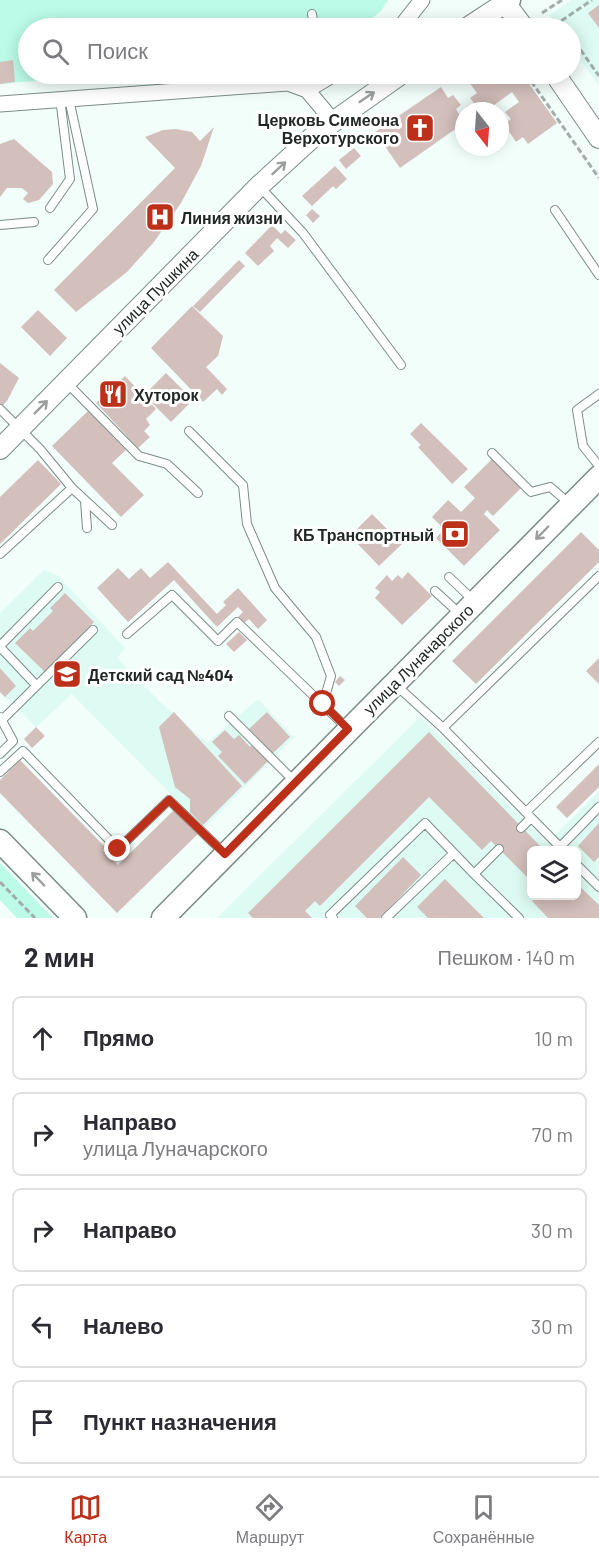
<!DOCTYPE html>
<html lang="ru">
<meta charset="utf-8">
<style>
body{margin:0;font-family:Barlow,sans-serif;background:#f2f2f3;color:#2b2b33}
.controls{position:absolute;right:18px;bottom:18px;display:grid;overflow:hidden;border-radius:9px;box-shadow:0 3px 15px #0003}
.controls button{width:54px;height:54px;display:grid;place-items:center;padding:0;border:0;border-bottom:2px solid #e1e1e2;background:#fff;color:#2b2b33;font:30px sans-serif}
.compass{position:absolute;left:455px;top:102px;width:54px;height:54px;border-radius:50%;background:#fff;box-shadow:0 3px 15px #0003;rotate:163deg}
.stop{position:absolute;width:18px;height:18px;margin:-14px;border:4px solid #bc301a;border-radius:50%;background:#fff}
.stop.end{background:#bc301a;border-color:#fff;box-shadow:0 2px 6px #0008}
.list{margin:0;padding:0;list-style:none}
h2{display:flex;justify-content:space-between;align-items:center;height:78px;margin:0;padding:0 24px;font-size:26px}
h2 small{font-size:20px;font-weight:400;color:#7c7c81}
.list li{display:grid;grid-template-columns:39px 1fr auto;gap:18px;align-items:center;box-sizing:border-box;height:84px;margin:0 12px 12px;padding:0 12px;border:2px solid #e1e1e2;border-radius:9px}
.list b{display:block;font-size:22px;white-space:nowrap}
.list p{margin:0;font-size:20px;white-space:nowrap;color:#7c7c81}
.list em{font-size:20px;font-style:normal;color:#7c7c81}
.icon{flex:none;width:33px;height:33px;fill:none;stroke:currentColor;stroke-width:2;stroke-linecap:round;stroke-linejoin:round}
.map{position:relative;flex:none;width:599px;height:918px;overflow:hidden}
.search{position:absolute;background:#fff;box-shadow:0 3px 15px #0003;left:18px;right:18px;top:18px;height:66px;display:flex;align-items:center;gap:15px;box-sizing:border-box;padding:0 21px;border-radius:33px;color:#7c7c81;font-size:22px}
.sheet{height:558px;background:#fff}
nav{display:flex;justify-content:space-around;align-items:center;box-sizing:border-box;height:84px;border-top:2px solid #e1e1e2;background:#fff;font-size:16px;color:#7c7c81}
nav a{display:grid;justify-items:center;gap:3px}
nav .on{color:#bc301a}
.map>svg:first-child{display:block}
.built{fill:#ddfbf2;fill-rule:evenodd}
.green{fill:#bbfbe8}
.building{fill:#d3bfbb}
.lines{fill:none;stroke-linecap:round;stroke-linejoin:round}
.service-casing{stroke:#7a8c87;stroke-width:10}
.minor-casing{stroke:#7a8c87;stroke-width:17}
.secondary-casing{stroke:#7a8c87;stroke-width:22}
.primary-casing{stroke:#7a8c87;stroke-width:25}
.path{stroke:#a2aca9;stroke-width:3;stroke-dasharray:6 3;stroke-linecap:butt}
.service{stroke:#fff;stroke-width:8}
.minor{stroke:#fff;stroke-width:15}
.secondary{stroke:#fff;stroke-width:20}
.primary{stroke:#fff;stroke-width:22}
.oneway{stroke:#9b9e9d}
.route{stroke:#bc301a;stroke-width:8}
.labels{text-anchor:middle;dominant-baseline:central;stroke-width:6;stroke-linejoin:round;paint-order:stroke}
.poi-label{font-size:16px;font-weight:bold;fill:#202725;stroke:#fff;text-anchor:start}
.street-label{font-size:16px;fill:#202725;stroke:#fff}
</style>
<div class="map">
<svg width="599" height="918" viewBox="0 0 599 918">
<rect width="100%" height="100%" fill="#f2fefa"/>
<path class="built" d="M 572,0 L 599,0 L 599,86 L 571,46 L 570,28 L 559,28 L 549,15 Z
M 44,570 L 57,575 L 125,648 L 117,658 L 158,700 L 207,743 L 258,699 L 294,737 L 204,828 L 72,694 L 36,727 L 0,692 L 0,613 Z
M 420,717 L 547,843 L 599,791 L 599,918 L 217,918 ZM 532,850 L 576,850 L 576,896 L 532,896 Z"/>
<path class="green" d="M 0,0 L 388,0 L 381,11 L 360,28 L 28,28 L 28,74 L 150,74 L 45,83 L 45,80 L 0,84 Z
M 0,863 L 53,918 L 17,918 L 0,900 Z"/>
<path class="building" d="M 599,5 L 599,28 L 588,13 Z
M 340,21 L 346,28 L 328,28 Z
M 13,60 L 15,82 L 0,84 L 0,62 Z
M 44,74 L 130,74 L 131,75 L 45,83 Z
M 463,74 L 522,74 L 557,123 L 528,144 L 523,137 L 516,142 L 504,124 L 511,119 L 505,112 L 519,102 L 512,92 L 486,111 L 480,111 L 470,98 L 477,93 Z
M 441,87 L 448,98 L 453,95 L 461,105 L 456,109 L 464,123 L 400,168 L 375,132 Z
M 214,127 L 201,166 L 181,203 L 154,242 L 127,272 L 76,312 L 54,290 L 175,168 L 145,137 L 163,130 L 176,129 L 192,132 L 200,141 Z
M 14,139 L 52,172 L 53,184 L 39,200 L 28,203 L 23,199 L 28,193 L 22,188 L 7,188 L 0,197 L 0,144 Z
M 354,148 L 361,156 L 346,169 L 339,160 Z
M 335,166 L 347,179 L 336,189 L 333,186 L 312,206 L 302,196 Z
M 312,209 L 320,216 L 313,223 L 306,215 Z
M 272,225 L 281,234 L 285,230 L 296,240 L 288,248 L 277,238 L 270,246 L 274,251 L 258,266 L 245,253 Z
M 239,260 L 245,266 L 200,312 L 193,306 Z
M 192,306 L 223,336 L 218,356 L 206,367 L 227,389 L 222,395 L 217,389 L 203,402 L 151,348 Z
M 38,310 L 67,338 L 50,356 L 21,327 Z
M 0,363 L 19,378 L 7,401 L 0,408 Z
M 166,373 L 193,400 L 171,422 L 144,395 Z
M 125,376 L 156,409 L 146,419 L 150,425 L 144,431 L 150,437 L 138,448 L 96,403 Z
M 88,411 L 126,450 L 112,463 L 144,495 L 121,517 L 52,446 Z
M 421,423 L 468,469 L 452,484 L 418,447 L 421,445 L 410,434 Z
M 493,458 L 522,487 L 493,516 L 487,510 L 484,514 L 500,530 L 464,566 L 436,538 L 444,529 L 432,517 L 448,500 L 461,512 L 475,498 L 464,487 Z
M 38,460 L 61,484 L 0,544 L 0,497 Z
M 372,514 L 402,544 L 379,566 L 350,536 Z
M 581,532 L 599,550 L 599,562 L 476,684 L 452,661 Z
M 168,562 L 217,614 L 226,605 L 223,602 L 238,588 L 267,620 L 258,629 L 249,619 L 244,623 L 238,617 L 243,612 L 238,607 L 217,627 L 174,580 L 128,622 L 97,588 L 118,568 L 129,579 L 141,568 L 150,578 Z
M 408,572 L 432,596 L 402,625 L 375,598 L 380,592 L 375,588 L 387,575 L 392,581 L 398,575 L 402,579 Z
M 65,593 L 94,622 L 45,672 L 15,643 L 30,628 L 33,631 L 53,611 L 50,608 Z
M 239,632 L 247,640 L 234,652 L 226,644 Z
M 599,658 L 599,684 L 586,671 Z
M 0,668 L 16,686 L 5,697 L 0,692 Z
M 340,676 L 345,680 L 339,686 L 335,682 Z
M 174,712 L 242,786 L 203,825 L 190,812 L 190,799 L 175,787 L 159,727 Z
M 267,712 L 290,737 L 272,754 L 249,729 Z
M 36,727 L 45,736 L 32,748 L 24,739 Z
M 225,730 L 234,739 L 239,735 L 250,747 L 253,744 L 269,760 L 245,784 L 218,756 L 222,752 L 212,742 Z
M 429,732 L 544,850 L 532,850 L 532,882 L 491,841 L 482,850 L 429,797 L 320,906 L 315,901 L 305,911 L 312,918 L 253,918 L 248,913 Z
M 20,760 L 105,847 L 103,850 L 118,865 L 174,810 L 198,834 L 117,913 L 0,793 L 0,780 Z
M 599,764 L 599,787 L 567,818 L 556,807 Z
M 599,823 L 599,857 L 594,862 L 578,846 Z
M 403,857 L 421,875 L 380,918 L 367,918 L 355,906 Z
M 445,879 L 484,918 L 428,918 L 417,907 Z
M 576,883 L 599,905 L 599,918 L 548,918 L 532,901 L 538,896 L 576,896 Z"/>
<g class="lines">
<g class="service-casing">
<path id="service" d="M 312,14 L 314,28
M 259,186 L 303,233 L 401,365
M 50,208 L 70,179 L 60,98
M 555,210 L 599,275
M 0,225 L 34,222
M 48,260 L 93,209 L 69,99
M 66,382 L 139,456 L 167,464 L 198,493
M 599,394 L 577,410 L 583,446 L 599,466
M 0,409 L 40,449 L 72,488 L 0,554
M 189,431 L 243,485 L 247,524 L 275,588 L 316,637 L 331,676 L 323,704
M 492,453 L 531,492 L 550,487 L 569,503
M 72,488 L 112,525
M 85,501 L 87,528
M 449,577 L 473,600
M 435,591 L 460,614
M 127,634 L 172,595 L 218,641 L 237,622 L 347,728
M 0,646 L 58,587
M 0,647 L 36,685
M 397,686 L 443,728 L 599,576
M 229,716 L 295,782
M 3,719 L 93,630
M 443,728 L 563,850
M 0,754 L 13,741 L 0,717
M 0,772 L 23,751 L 118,849 L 169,800 L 223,852
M 526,812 L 599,742
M 521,828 L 531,818
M 560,847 L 599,807
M 499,849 L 474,874 L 519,918
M 576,864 L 599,887
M 333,918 L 330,915 L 425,823 L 474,874
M 386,918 L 454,853"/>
</g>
<g class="minor-casing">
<path id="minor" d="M 400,28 L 422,0
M 307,90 L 334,74
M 0,104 L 288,83 L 307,90 L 333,121"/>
</g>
<g class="secondary-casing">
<path id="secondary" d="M 467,28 L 505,3 L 524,28
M 555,74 L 599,138
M 0,449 L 259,186 L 316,134 L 401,74"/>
</g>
<g class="primary-casing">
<path id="primary" d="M 503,0 L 505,3 L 509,0
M 0,841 L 75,918
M 163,918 L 599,477"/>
</g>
<path class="path" d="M 542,13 L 562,0
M 566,28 L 561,21 L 592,0
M 570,35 L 599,76
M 526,74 L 599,178
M 0,882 L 35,918"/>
<use href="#service" class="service"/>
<use href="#minor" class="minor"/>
<use href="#secondary" class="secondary"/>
<use href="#primary" class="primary"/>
</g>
<defs><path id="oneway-shaft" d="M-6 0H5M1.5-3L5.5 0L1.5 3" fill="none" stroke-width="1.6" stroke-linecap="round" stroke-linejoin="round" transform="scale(1.5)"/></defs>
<g class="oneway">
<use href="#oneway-shaft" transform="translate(367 97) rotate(-34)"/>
<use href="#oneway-shaft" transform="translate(279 168) rotate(-43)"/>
<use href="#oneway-shaft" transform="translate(41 407) rotate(-45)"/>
<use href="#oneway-shaft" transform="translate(542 533) rotate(134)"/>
<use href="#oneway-shaft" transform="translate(38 879) rotate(-134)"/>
</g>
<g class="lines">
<path class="route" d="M 118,849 L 169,800 L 225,854 L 348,729 L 323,704"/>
</g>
<defs>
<g id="church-square" transform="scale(1.5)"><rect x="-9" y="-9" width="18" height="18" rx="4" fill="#bc301a" stroke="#fff"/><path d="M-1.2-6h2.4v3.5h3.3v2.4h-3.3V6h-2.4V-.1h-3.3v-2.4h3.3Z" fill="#fff"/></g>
<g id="hospital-square" transform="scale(1.5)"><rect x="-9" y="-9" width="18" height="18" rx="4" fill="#bc301a" stroke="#fff"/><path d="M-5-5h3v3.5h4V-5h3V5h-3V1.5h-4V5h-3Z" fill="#fff"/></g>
<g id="restaurant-square" transform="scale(1.5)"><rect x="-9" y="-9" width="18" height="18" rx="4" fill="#bc301a" stroke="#fff"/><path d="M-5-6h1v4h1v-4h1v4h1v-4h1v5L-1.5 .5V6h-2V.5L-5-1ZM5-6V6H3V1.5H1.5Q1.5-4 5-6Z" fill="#fff"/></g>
<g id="bank-square" transform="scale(1.5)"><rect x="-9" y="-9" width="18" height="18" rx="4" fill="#bc301a" stroke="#fff"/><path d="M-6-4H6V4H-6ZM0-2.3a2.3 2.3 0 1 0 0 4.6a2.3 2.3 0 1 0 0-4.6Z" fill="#fff"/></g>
<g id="school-square" transform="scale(1.5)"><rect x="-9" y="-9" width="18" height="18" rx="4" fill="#bc301a" stroke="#fff"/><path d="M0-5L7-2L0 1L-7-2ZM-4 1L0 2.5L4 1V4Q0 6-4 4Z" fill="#fff"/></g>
</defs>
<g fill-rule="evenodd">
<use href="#church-square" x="420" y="128"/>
<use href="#hospital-square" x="160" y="217"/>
<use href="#restaurant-square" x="113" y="394"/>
<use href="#bank-square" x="455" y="534"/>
<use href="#school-square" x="67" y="674"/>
</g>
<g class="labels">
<g class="poi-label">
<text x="399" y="119" text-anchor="end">Церковь Симеона<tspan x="399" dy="18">Верхотурского</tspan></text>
<text x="181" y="217">Линия жизни</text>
<text x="134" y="394">Хуторок</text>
<text x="434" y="534" text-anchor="end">КБ Транспортный</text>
<text x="88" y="674">Детский сад №404</text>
</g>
<g class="street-label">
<text transform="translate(155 291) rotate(-45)">улица Пушкина</text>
<text transform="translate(418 659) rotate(-45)">улица Луначарского</text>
</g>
</g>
</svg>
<div class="controls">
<button><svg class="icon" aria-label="layers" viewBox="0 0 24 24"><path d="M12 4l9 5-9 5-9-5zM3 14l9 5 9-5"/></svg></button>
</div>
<svg class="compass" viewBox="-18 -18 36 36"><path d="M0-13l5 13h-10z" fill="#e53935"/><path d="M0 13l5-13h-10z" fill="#7c7c81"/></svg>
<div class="stop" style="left:323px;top:704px"></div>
<div class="stop end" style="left:118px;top:849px"></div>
<div class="search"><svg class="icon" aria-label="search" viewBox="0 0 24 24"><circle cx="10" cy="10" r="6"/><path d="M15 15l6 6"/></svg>Поиск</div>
</div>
<section class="sheet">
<h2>2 мин<small>Пешком · 140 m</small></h2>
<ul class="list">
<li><svg class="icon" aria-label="ahead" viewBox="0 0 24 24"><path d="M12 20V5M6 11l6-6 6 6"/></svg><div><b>Прямо</b></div><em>10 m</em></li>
<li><svg class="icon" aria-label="right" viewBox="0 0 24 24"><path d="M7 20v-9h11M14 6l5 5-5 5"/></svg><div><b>Направо</b><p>улица Луначарского</p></div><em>70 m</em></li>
<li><svg class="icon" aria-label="right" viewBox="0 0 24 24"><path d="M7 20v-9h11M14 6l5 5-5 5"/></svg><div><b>Направо</b></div><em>30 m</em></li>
<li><svg class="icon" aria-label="left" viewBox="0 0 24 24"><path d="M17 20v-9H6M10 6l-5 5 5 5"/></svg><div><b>Налево</b></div><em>30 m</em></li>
<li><svg class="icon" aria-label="arrive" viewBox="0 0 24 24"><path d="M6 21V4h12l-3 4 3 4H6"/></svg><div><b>Пункт назначения</b></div></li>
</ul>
</section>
<nav>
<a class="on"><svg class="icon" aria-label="map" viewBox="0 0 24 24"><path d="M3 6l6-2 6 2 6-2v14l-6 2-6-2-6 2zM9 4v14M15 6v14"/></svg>Карта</a>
<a><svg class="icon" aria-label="directions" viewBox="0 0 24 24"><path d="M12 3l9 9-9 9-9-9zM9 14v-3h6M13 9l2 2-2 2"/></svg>Маршрут</a>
<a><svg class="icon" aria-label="saved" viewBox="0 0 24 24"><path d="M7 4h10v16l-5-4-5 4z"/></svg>Сохранённые</a>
</nav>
